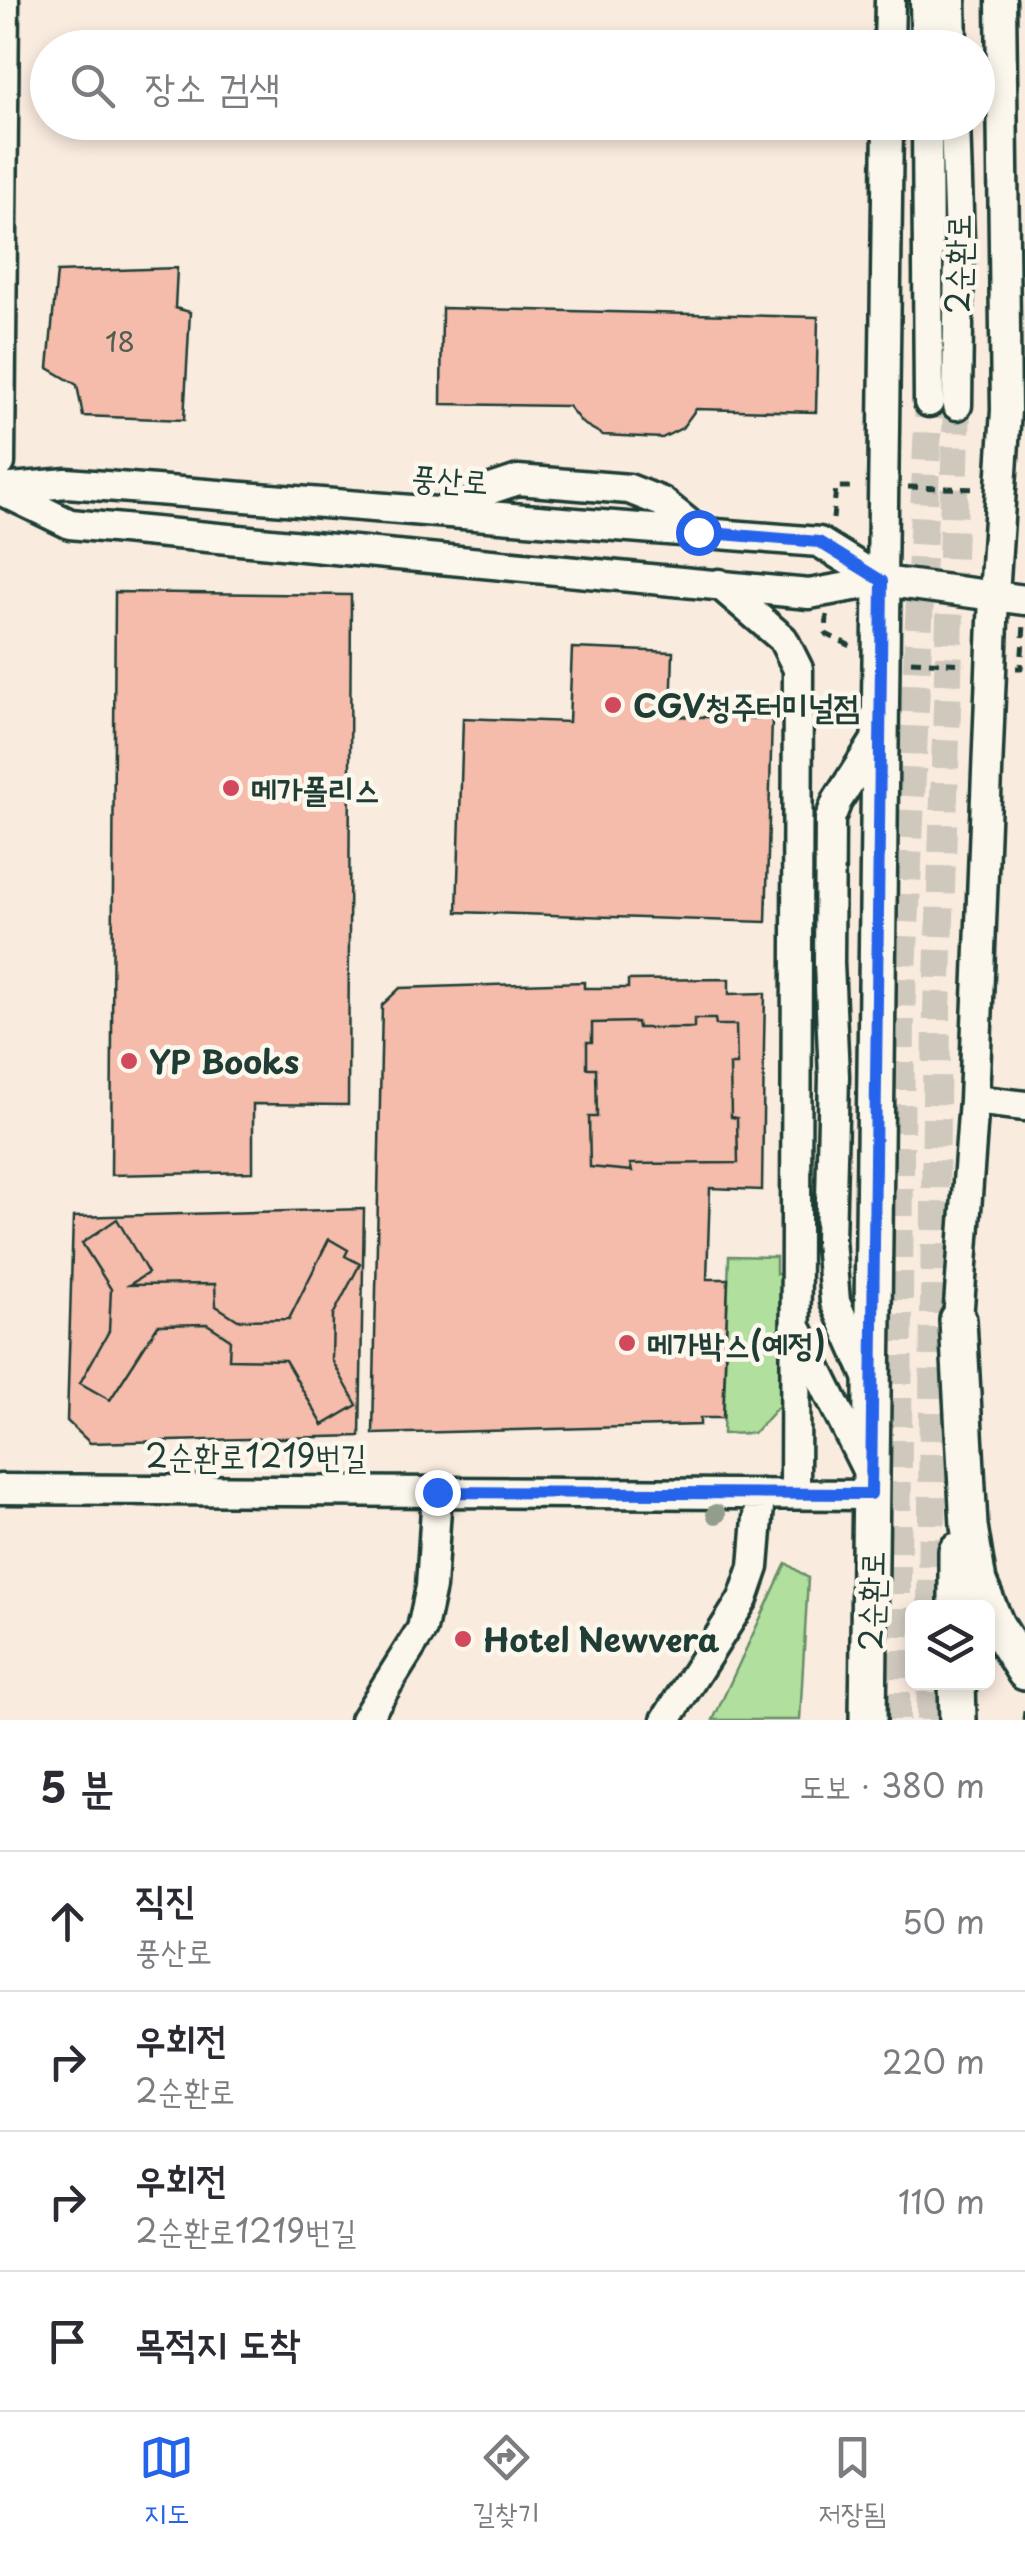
<!DOCTYPE html>
<html lang="ko">
<meta charset="utf-8">
<style>
body{margin:0;font-family:"Playpen Sans","Poor Story",sans-serif;background:#f2f2f3;color:#2b2b33}
.controls{position:absolute;right:30px;bottom:30px;display:grid;overflow:hidden;border-radius:15px;box-shadow:0 5px 15px #0003}
.controls button{width:90px;height:90px;display:grid;place-items:center;padding:0;border:0;border-bottom:2px solid #e1e1e2;background:#fff;color:#2b2b33;font:50px sans-serif}
.stop{position:absolute;width:30px;height:30px;margin:-22px;border:8px solid #2563eb;border-radius:50%;background:#fff}
.stop.end{background:#2563eb;border-color:#fff;box-shadow:0 2px 10px #0008}
.list{margin:0;padding:0;list-style:none}
h2{display:flex;justify-content:space-between;align-items:center;height:130px;margin:0;padding:0 40px;font-size:42px}
h2 small{font-size:32px;font-weight:400;color:#7c7c81}
.list li{display:grid;grid-template-columns:65px 1fr auto;gap:30px;align-items:center;box-sizing:border-box;height:140px;padding:0 40px;border-top:2px solid #e1e1e2}
.list b{display:block;font-size:38px;white-space:nowrap}
.list p{margin:0;font-size:32px;white-space:nowrap;color:#7c7c81}
.list em{font-size:32px;font-style:normal;color:#7c7c81}
.icon{flex:none;width:55px;height:55px;fill:none;stroke:currentColor;stroke-width:2;stroke-linecap:round;stroke-linejoin:round}
.map{position:relative;flex:none;width:1025px;height:1720px;overflow:hidden}
.search{position:absolute;background:#fff;box-shadow:0 5px 15px #0003;left:30px;right:30px;top:30px;height:110px;display:flex;align-items:center;gap:25px;box-sizing:border-box;padding:0 35px;border-radius:55px;color:#7c7c81;font-size:38px}
.sheet{height:690px;background:#fff}
nav{display:flex;justify-content:space-around;align-items:center;box-sizing:border-box;height:140px;border-top:2px solid #e1e1e2;background:#fff;font-size:28px;color:#7c7c81}
nav a{display:grid;justify-items:center;gap:5px}
nav .on{color:#2563eb}
.map>svg:first-child{display:block}
.green{fill:#b0df9e;stroke:#688e69;stroke-width:2.5}
.building{fill:#f5bcab;stroke:#1f3d34;stroke-width:2.5}
.lines{fill:none;stroke-linecap:round;stroke-linejoin:round}
.minor-tunnel{stroke:#cec8bd;stroke-width:28;stroke-dasharray:28 14;stroke-linecap:butt}
.minor-casing{stroke:#1f3d34;stroke-width:35}
.major-casing{stroke:#1f3d34;stroke-width:42}
.path{stroke:#1f3d34;stroke-width:5;stroke-dasharray:10 8;stroke-linecap:butt}
.minor{stroke:#fbf7ec;stroke-width:28}
.major{stroke:#fbf7ec;stroke-width:35}
.tree{fill:#929d8c}
.route{stroke:#2563eb;stroke-width:12}
.poi-dot{fill:#d1495b;stroke:#fbf7ec;stroke-width:4}
.labels{text-anchor:middle;dominant-baseline:central;stroke-width:9;stroke-linejoin:round;paint-order:stroke}
.number-label{font-size:28px;fill:#545d52}
.street-label{font-size:32px;fill:#1f3d34;stroke:#fbf7ec}
.poi-label{font-size:32px;font-weight:bold;fill:#1f3d34;stroke:#fbf7ec;text-anchor:start}
</style>
<div class="map">
<svg width="1025" height="1720" viewBox="0 0 1025 1720">
<rect width="100%" height="100%" fill="#faebdf"/>
<filter id="ink" filterUnits="userSpaceOnUse"><feTurbulence type="fractalNoise" baseFrequency=".01" numOctaves="2"/><feDisplacementMap in="SourceGraphic" scale="20" xChannelSelector="R" yChannelSelector="G"/><feConvolveMatrix kernelMatrix="1 2 1 2 8 2 1 2 1" color-interpolation-filters="sRGB"/></filter>
<g filter="url(#ink)">
<path class="green" d="M 729,1256 L 776,1257 L 776,1274 L 788,1274 L 786,1398 L 754,1433 L 723,1434 Z
M 786,1563 L 808,1578 L 800,1720 L 713,1720 Z"/>
<path class="building" d="M 177,268 L 175,308 L 190,312 L 184,420 L 83,416 L 77,385 L 48,368 L 57,272 Z
M 442,308 L 818,317 L 816,412 L 696,409 L 682,428 L 662,438 L 603,435 L 582,423 L 568,406 L 441,404 Z
M 115,592 L 351,595 L 348,1105 L 253,1104 L 253,1172 L 111,1175 Z
M 572,648 L 673,652 L 671,716 L 772,719 L 766,922 L 457,912 L 463,718 L 569,722 Z
M 729,979 L 729,994 L 765,993 L 764,1045 L 762,1190 L 710,1188 L 707,1279 L 728,1279 L 723,1418 L 700,1418 L 700,1425 L 373,1434 L 382,1005 L 400,988 L 584,982 L 584,988 L 628,988 L 628,980 Z
M 694,1019 L 715,1019 L 716,1025 L 736,1025 L 737,1065 L 730,1065 L 731,1117 L 737,1118 L 738,1163 L 630,1164 L 632,1171 L 590,1167 L 589,1117 L 597,1117 L 596,1068 L 587,1068 L 587,1042 L 592,1042 L 592,1023 L 637,1022 L 638,1028 L 694,1028 Z
M 364,1209 L 360,1436 L 90,1443 L 67,1421 L 73,1217 Z
M 117,1219 L 148,1273 L 129,1285 L 215,1284 L 216,1306 L 238,1320 L 289,1319 L 329,1239 L 348,1250 L 345,1256 L 360,1264 L 333,1315 L 332,1360 L 357,1405 L 323,1425 L 285,1360 L 229,1359 L 230,1339 L 207,1324 L 158,1325 L 110,1400 L 80,1383 L 109,1331 L 111,1289 L 82,1243 Z"/>
<g class="lines">
<path class="minor-tunnel" d="M 931,1608 L 937,1010 L 957,405
M 896,1720 L 901,1017 L 929,402
M 930,1720 L 931,1682"/>
<g class="minor-casing">
<path id="minor" d="M 925,0 L 926,48
M 951,0 L 952,48
M 889,48 L 890,0
M 927,122 L 929,402
M 955,122 L 959,241 L 957,405
M 0,463 L 4,0
M 1,489 L 67,483 L 819,542 L 882,581
M 0,490 L 70,524 L 809,594 L 882,581 L 1025,600
M 461,514 L 488,490 L 518,480 L 629,489 L 662,502 L 699,532
M 882,581 L 888,122
M 719,584 L 783,639 L 798,669 L 795,1494
M 974,1100 L 1025,1106
M 958,1320 L 974,1100 L 994,596 L 1006,410 L 1001,0
M 798,1331 L 870,1476
M 869,1379 L 835,1302 L 830,1240 L 834,1076 L 829,963 L 830,819 L 837,801 L 881,732
M 0,1489 L 871,1495
M 365,1720 L 422,1629 L 431,1587 L 437,1492
M 666,1720 L 743,1599 L 754,1567 L 760,1494"/>
</g>
<g class="major-casing">
<path id="major" d="M 958,1320 L 969,1526 L 978,1582 L 996,1625 L 1025,1672
M 957,1608 L 957,1551
M 957,1682 L 958,1720
M 868,1720 L 882,581"/>
</g>
<path class="path" d="M 908,487 L 977,489
M 833,519 L 836,487 L 857,487
M 827,615 L 826,634 L 853,647
M 911,661 L 965,664
M 1016,668 L 1021,668 L 1024,624
M 1024,1720 L 1025,1711"/>
<use href="#minor" class="minor"/>
<use href="#major" class="major"/>
</g>
<circle class="tree" cx="716" cy="1514" r="10"/>
</g>
<g class="lines" filter="url(#ink)">
<path class="route" d="M 437,1492 L 871,1494 L 882,581 L 819,542 L 698,532"/>
</g>
<g class="poi-dot">
<circle cx="613" cy="705" r="10"/>
<circle cx="231" cy="788" r="10"/>
<circle cx="129" cy="1061" r="10"/>
<circle cx="627" cy="1343" r="10"/>
<circle cx="463" cy="1639" r="10"/>
</g>
<g class="labels">
<g class="number-label">
<text x="120" y="340">18</text>
</g>
<g class="street-label">
<text transform="translate(957 264) rotate(-90)">2순환로</text>
<text transform="translate(450 478) rotate(4)">풍산로</text>
<text x="256" y="1455">2순환로1219번길</text>
<text transform="translate(870 1601) rotate(-89)">2순환로</text>
</g>
<g class="poi-label">
<text x="633" y="705">CGV청주터미널점</text>
<text x="251" y="788">메가폴리스</text>
<text x="149" y="1061">YP Books</text>
<text x="647" y="1343">메가박스(예정)</text>
<text x="483" y="1639">Hotel Newvera</text>
</g>
</g>
</svg>
<div class="controls">
<button><svg class="icon" aria-label="layers" viewBox="0 0 24 24"><path d="M12 4l9 5-9 5-9-5zM3 14l9 5 9-5"/></svg></button>
</div>
<div class="stop" style="left:698px;top:532px"></div>
<div class="stop end" style="left:437px;top:1492px"></div>
<div class="search"><svg class="icon" aria-label="search" viewBox="0 0 24 24"><circle cx="10" cy="10" r="6"/><path d="M15 15l6 6"/></svg>장소 검색</div>
</div>
<section class="sheet">
<h2>5 분<small>도보 · 380 m</small></h2>
<ul class="list">
<li><svg class="icon" aria-label="ahead" viewBox="0 0 24 24"><path d="M12 20V5M6 11l6-6 6 6"/></svg><div><b>직진</b><p>풍산로</p></div><em>50 m</em></li>
<li><svg class="icon" aria-label="right" viewBox="0 0 24 24"><path d="M7 20v-9h11M14 6l5 5-5 5"/></svg><div><b>우회전</b><p>2순환로</p></div><em>220 m</em></li>
<li><svg class="icon" aria-label="right" viewBox="0 0 24 24"><path d="M7 20v-9h11M14 6l5 5-5 5"/></svg><div><b>우회전</b><p>2순환로1219번길</p></div><em>110 m</em></li>
<li><svg class="icon" aria-label="arrive" viewBox="0 0 24 24"><path d="M6 21V4h12l-3 4 3 4H6"/></svg><div><b>목적지 도착</b></div></li>
</ul>
</section>
<nav>
<a class="on"><svg class="icon" aria-label="map" viewBox="0 0 24 24"><path d="M3 6l6-2 6 2 6-2v14l-6 2-6-2-6 2zM9 4v14M15 6v14"/></svg>지도</a>
<a><svg class="icon" aria-label="directions" viewBox="0 0 24 24"><path d="M12 3l9 9-9 9-9-9zM9 14v-3h6M13 9l2 2-2 2"/></svg>길찾기</a>
<a><svg class="icon" aria-label="saved" viewBox="0 0 24 24"><path d="M7 4h10v16l-5-4-5 4z"/></svg>저장됨</a>
</nav>
